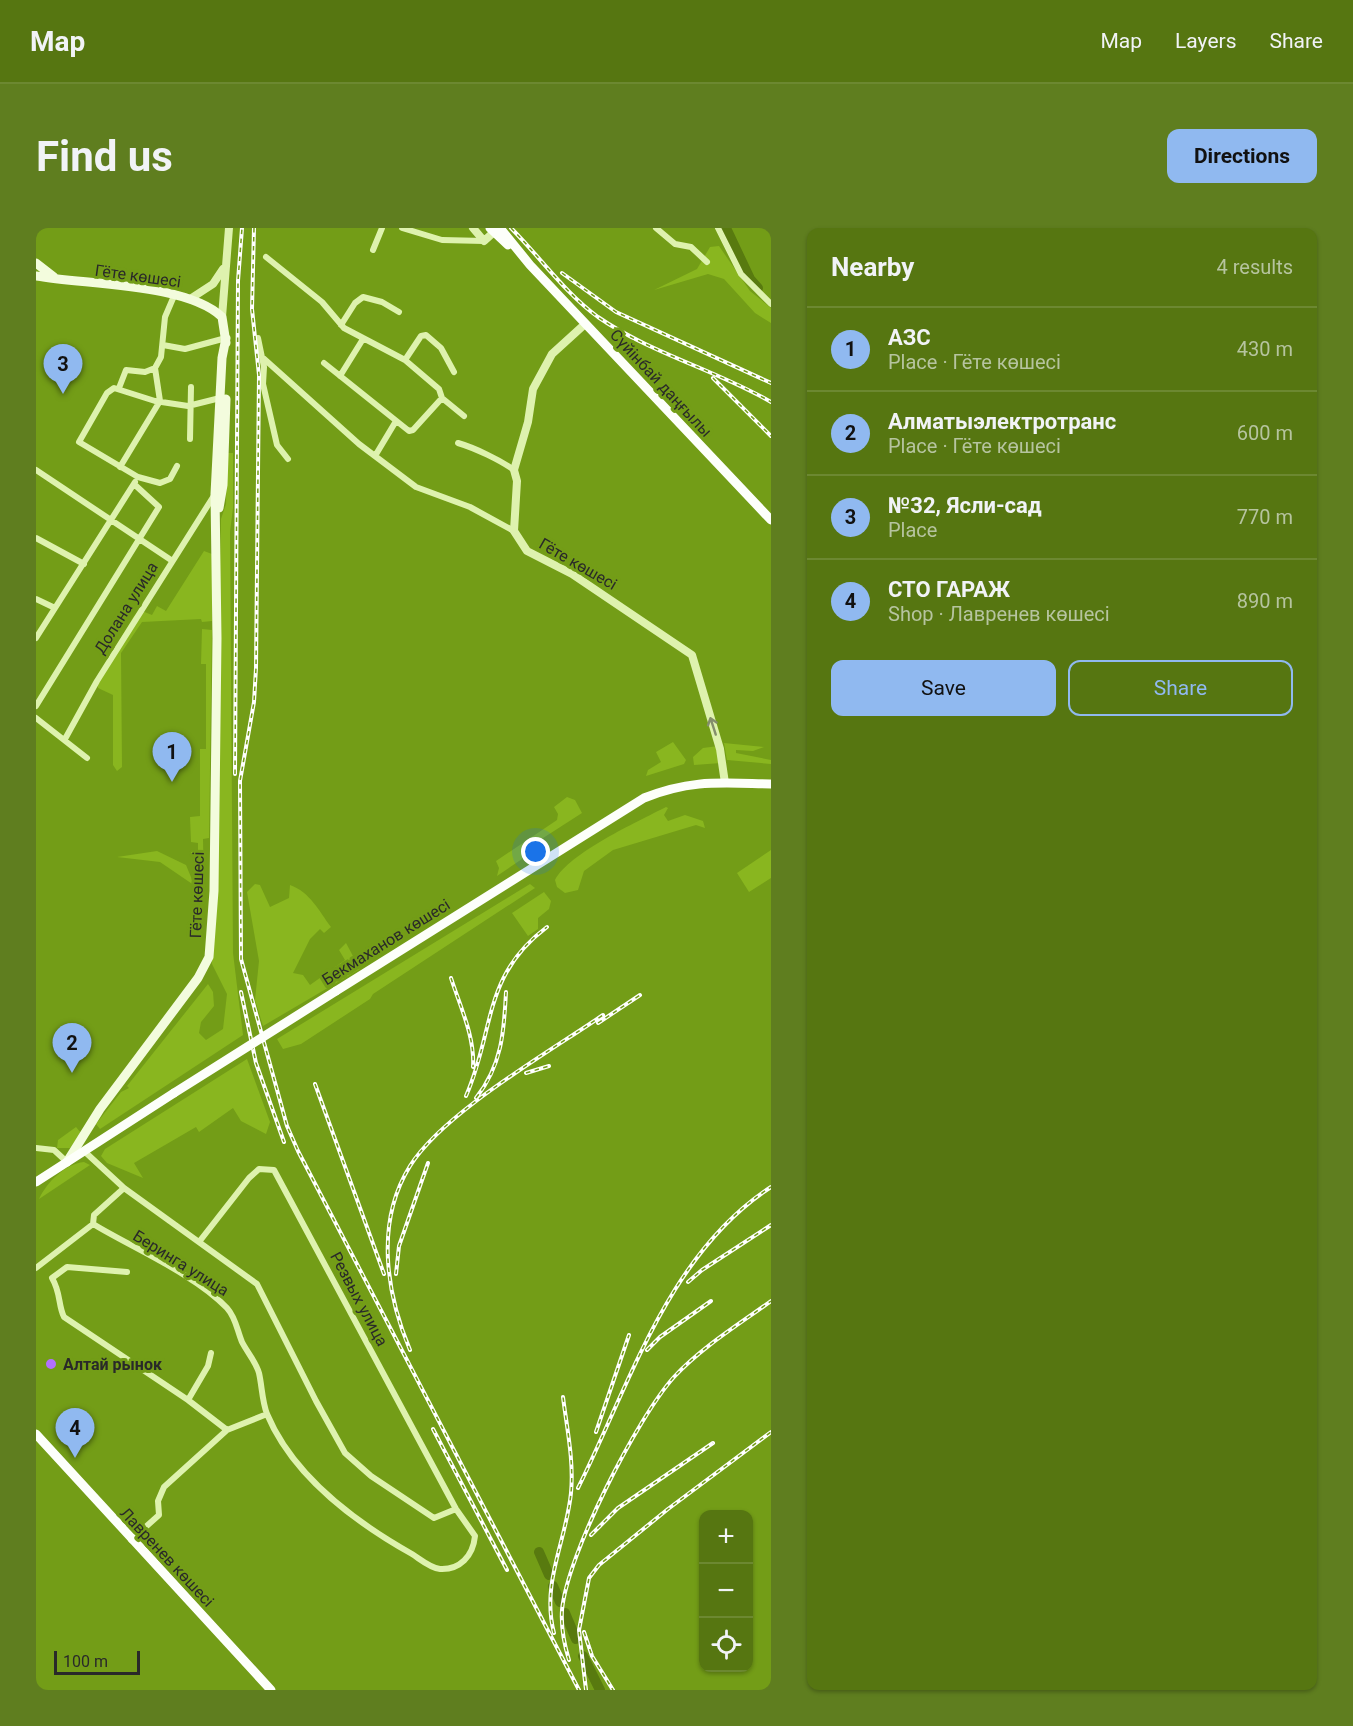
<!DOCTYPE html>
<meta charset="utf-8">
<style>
body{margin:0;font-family:Roboto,sans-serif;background:#5f7e1f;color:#f1f3f6}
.controls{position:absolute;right:18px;bottom:18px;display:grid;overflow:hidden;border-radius:12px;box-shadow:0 2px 4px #0004}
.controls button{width:54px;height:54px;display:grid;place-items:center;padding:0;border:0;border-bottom:2px solid #6c8831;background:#567611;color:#f1f3f6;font:30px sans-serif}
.scale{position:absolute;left:18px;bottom:15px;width:86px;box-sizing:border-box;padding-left:6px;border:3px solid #292929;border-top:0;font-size:16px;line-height:21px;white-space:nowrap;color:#292929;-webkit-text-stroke:4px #739d17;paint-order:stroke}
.you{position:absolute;left:500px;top:624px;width:21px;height:21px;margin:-15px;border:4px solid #fff;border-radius:50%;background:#1a73e8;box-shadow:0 0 0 9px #1a73e833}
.badge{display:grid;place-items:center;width:39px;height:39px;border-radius:50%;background:#90b9f0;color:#111;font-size:20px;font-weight:700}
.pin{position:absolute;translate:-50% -50px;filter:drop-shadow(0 2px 3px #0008)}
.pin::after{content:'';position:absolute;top:32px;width:21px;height:18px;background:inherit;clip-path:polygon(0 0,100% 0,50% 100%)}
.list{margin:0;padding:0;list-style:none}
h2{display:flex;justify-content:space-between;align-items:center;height:78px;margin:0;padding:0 24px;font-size:26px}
h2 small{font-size:20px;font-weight:400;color:#b6c49f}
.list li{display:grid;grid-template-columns:39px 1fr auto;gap:18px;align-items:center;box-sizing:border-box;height:84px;padding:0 24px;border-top:2px solid #6c8831}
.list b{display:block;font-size:22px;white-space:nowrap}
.list p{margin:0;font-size:20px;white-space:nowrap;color:#b6c49f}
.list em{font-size:20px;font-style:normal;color:#b6c49f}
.actions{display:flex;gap:12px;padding:18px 24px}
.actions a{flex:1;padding:14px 0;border:2px solid #90b9f0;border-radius:12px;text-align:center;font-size:21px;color:#90b9f0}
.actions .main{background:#90b9f0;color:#111}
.icon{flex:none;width:33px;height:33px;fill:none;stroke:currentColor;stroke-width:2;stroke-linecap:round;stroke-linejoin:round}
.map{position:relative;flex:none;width:735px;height:1462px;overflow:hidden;border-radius:12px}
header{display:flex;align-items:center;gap:36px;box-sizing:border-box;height:84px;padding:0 30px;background:#567611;border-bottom:2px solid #6c8831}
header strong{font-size:28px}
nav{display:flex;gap:33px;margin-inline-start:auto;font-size:21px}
.intro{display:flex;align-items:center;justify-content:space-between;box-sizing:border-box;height:144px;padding:0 36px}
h1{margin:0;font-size:42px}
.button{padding:15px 27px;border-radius:12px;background:#90b9f0;color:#111;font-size:21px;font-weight:700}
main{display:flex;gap:36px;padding:0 36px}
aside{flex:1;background:#567611;border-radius:12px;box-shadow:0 2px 4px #0004}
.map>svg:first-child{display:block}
.green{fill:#89b61f}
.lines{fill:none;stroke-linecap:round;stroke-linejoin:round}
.river{stroke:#587a0f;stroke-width:10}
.minor{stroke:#def2ae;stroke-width:6}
.tertiary{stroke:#def2ae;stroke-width:8}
.secondary{stroke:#f3fcdd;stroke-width:9}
.primary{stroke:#fdfffa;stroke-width:9}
.rail-casing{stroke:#fff;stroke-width:4}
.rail{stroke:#739d17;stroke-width:1.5;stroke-dasharray:4.5;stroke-linecap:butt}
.primary-bridge{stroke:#fdfffa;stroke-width:9}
.oneway{stroke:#848e6c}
.poi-dot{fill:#b270ff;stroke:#739d17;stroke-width:2}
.labels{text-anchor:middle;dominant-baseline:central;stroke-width:6;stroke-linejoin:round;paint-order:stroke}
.street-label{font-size:16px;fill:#292929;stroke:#739d17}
.poi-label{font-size:16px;font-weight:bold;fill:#292929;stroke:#739d17;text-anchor:start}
</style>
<header>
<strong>Map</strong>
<nav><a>Map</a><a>Layers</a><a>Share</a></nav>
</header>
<div class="intro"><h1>Find us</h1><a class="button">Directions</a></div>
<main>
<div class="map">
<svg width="735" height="1462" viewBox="0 0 735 1462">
<rect width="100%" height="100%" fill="#739d17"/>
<path class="green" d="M 683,18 L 714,63 L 735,80 L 735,95 L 719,85 L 688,51 L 672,46 L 618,62 L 661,41 L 674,19 Z
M 191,225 L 197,225 L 197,280 L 194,304 L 197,725 L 207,807 L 64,901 L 60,896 L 85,864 L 93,860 L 91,858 L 172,756 L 177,764 L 178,778 L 165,794 L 163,805 L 170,812 L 187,801 L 191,766 L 176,736 L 185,291 L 190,276 Z
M 168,323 L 176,326 L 176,393 L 166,394 L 165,391 L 106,394 L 85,425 L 86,539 L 81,543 L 77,537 L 77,467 L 62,460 L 61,450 L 98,388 L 106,383 L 116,387 L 121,378 L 130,383 Z
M 166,401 L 176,402 L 173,610 L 167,611 L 168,664 L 124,634 L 81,629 L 121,623 L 150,637 L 157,654 L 165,654 L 166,626 L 155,625 L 155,622 L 162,622 L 162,615 L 155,614 L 154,589 L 164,588 L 164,521 L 170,521 L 170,436 L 165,436 Z
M 637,514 L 650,532 L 648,536 L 610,548 L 612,542 L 625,534 L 620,524 Z
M 688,515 L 728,519 L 717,523 L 700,522 L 700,525 L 735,532 L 735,536 L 691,532 Z
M 682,518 L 685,535 L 658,537 L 657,529 L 667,520 Z
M 531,569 L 539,572 L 546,585 L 490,621 L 486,631 L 461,648 L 463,640 L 460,633 L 521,592 L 522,586 L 518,579 Z
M 630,579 L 632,580 L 628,587 L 632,593 L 649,587 L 667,593 L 669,600 L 660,597 L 577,622 L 548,643 L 542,662 L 529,665 L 521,659 L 519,652 C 533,625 601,594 630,579 Z
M 735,622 L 735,650 L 713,664 L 701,645 Z
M 219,656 L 224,657 L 234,679 L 253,670 L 254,657 C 274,664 283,683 295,699 L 288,705 L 284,701 L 274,711 L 257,745 L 267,747 L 274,757 L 309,732 L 303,722 L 310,715 L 324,741 L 227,798 L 219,772 L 223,733 L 211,664 Z
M 494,656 L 499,660 L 337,766 L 334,771 L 265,816 L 247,821 L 241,811 Z
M 508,664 L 515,673 L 513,681 L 502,690 L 502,701 L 492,708 L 476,685 Z
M 211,831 L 234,894 L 230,906 L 205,893 L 197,880 L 163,904 L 160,899 L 98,935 L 107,950 L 71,935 L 65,928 L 69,921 Z
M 40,899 L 45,905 L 34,920 L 21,920 L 22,912 Z
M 48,934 L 54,937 L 3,971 C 11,954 29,936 48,934 Z"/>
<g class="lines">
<path class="river" d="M 690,0 L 714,51 L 722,60
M 503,1324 L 513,1347
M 517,1358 L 524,1374
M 529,1385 L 540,1411
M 547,1428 L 564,1462"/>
<path class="minor" d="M 366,0 L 406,12 L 448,13
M 620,0 L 639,16 L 655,19 L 671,34
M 682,0 L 705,46 L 735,76
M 337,22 L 346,0
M 230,29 L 286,74 L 308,100 L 369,132 L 403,161 L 406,170 L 428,188
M 305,97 L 319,75 L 327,69 L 346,74 L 363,84
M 222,110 L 228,139 L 227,156 L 241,217 L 252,231
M 127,117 L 149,121 L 190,110
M 226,129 L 323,216 L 380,259 L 434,279 L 478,303
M 369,132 L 385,108 L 390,107 L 405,120 L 418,144
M 288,135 L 373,203 L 377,202 L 406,170
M 304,148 L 327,111
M 83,160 L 90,142 L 109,144 L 119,140
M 154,211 L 155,159
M 422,215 C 439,220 464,232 478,242
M 339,228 L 360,193
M 141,238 L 134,251 L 124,255 L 102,249 L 43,214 L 71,165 L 78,160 L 119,173 L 152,178 L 184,170
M 84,239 L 124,173 L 119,140 L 125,129 L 129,89 L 138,68
M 0,242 L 135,332
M 0,310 L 48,336
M 0,371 L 19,380
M 0,410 L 99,254
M 0,478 L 123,279 L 98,256
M 0,490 L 51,530
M 29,511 L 61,453 L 179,266
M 0,920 L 18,922 L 31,934
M 48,923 L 88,960 L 221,1056 L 280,1173 L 309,1225 L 335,1248 L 398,1290 L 420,1281
M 57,996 C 97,1020 160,1047 191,1080 C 200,1090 201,1102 206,1114 C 211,1124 220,1134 223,1145 C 226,1158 226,1173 231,1186 C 257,1248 319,1294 376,1326 C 384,1331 394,1340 404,1341 C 424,1342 437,1328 439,1308 L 420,1281 L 238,942 L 223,941 L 213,950 L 163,1014
M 57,996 L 58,987 L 88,960
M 0,1040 L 57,996
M 91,1044 L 31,1039 L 16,1050 C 25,1065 22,1077 28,1089 L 152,1172 L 191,1202
M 152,1172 L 172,1138 L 175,1125
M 95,1312 L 123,1287 L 122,1273 L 128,1259 L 191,1202 L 231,1186"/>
<path class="tertiary" d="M 437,0 L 448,13 L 458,4
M 154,71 L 177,56 L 187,41
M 186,89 L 193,0
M 549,96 L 516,126 L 497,161 L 492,194 L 478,242 L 481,253 L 478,303 L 491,323 L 536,346 L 656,427 L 684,521 L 689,555"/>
<path class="secondary" d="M 0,35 L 18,49
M 0,48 C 50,57 150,55 186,89 L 190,115
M 183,280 L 187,257 L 190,171
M 31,934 L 64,881 L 162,750 L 173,729 L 178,663 L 181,410 L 179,266 L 186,130 L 190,110"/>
<path class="primary" d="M 454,0 L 472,17
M 464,0 L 494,37 L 735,292
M 300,763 L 608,570 C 656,551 685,555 735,556
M 0,954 L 138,865
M 0,1206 L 235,1462"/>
<g class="rail-casing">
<path id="rail" d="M 218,0 L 216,81 L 223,147 L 220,440 L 218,474 L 204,553 L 205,731 L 251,898 L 262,923 L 543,1462
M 475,0 C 504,29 529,65 562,89 C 614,125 680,142 735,174
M 526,45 L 580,84 L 735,155
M 677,150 L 735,208
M 199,546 L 202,53 L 206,0
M 415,750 C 424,778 439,809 437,839
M 205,764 L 220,835 L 248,914
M 562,795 L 604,767
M 490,845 L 513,838
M 279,856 L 348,1046
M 430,868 C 459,802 446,748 511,699
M 440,870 C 466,837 468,804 470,764
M 360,1046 L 363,1018 L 392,935
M 652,1054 L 666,1042 L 735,997
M 374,1122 C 350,1065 339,994 374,938 C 407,885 513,824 567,787
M 611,1122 L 624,1109 L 675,1073
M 397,1201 L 471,1342
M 560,1204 L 593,1107
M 542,1260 C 594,1156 632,1026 735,959
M 555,1307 L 582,1280 L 677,1215
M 548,1404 L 556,1428 L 577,1462
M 518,1405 C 505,1355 530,1314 535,1265 C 538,1233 531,1201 527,1169
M 533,1432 C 528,1416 525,1398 526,1382 C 531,1327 601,1190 638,1149 C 666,1119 702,1097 735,1073
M 550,1462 L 543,1402 L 553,1350 L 563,1337 L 632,1281 L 735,1204"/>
</g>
<use href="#rail" class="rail"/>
<path class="primary-bridge" d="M 138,865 L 300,763"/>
</g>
<defs><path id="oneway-shaft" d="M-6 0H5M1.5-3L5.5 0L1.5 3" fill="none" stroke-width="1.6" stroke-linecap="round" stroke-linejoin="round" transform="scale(1.5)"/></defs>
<use class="oneway" href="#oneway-shaft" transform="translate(677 498) rotate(-108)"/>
<circle class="poi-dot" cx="15" cy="1136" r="6"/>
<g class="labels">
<g class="street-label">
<text transform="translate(102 48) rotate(8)">Гёте көшесі</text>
<text transform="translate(625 155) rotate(47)">Сүйінбай даңғылы</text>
<text transform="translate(542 336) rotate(30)">Гёте көшесі</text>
<text transform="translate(90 380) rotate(-58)">Долана улица</text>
<text transform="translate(161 667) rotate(-88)">Гёте көшесі</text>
<text transform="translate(350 714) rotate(-32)">Бекмаханов көшесі</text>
<text transform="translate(145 1035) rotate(32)">Беринга улица</text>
<text transform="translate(323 1071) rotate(62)">Резвых улица</text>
<text transform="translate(131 1329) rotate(47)">Лавренев көшесі</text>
</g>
<g class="poi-label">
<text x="27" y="1136">Алтай рынок</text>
</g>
</g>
</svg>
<div class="controls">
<button>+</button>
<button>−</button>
<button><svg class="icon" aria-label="locate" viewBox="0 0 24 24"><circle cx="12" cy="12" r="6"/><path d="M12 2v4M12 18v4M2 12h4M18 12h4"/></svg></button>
</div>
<div class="scale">100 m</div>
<div class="you"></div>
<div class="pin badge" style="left:136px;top:554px">1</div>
<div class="pin badge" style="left:36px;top:845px">2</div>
<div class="pin badge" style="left:27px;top:166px">3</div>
<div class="pin badge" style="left:39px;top:1230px">4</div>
</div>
<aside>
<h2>Nearby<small>4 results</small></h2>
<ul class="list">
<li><span class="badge">1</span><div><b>АЗС</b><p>Place · Гёте көшесі</p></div><em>430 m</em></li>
<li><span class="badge">2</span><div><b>Алматыэлектротранс</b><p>Place · Гёте көшесі</p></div><em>600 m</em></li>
<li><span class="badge">3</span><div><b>№32, Ясли-сад</b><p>Place</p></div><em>770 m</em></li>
<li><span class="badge">4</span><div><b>СТО ГАРАЖ</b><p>Shop · Лавренев көшесі</p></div><em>890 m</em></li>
</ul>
<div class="actions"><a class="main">Save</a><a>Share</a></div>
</aside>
</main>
